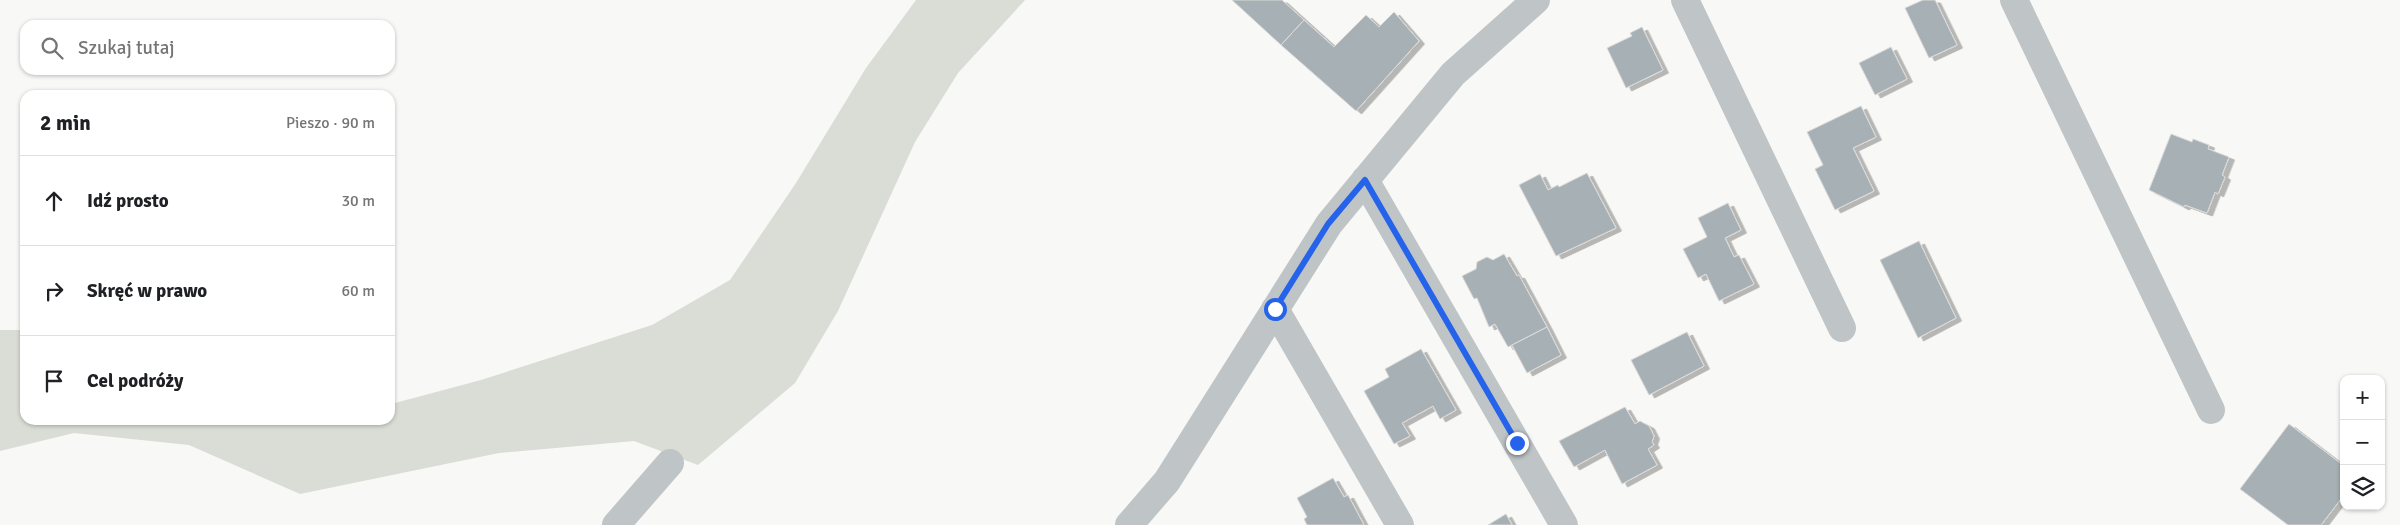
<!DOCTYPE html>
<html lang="pl">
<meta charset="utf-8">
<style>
body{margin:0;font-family:Signika,sans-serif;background:#f2f2f2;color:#202124}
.controls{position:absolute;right:15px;bottom:15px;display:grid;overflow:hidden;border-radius:10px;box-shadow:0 1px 4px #0004}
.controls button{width:45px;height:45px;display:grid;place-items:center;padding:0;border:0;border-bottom:1px solid #e0e0e0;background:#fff;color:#202124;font:25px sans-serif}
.stop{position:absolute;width:15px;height:15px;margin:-11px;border:4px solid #2563eb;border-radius:50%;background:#fff}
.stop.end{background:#2563eb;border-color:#fff;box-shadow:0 1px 5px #0008}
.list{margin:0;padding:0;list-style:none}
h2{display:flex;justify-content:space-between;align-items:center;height:65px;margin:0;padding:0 20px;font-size:21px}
h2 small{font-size:16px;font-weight:400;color:#757577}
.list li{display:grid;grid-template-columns:32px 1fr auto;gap:15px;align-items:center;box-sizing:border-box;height:90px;padding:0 20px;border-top:1px solid #e0e0e0}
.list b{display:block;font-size:19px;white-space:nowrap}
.list em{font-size:16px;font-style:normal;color:#757577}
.icon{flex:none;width:28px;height:28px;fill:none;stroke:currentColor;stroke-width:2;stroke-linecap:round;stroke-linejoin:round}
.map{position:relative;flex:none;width:2400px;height:525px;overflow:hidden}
.search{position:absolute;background:#fff;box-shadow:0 1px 4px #0004;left:20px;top:20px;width:375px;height:55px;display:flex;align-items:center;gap:12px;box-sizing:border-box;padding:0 18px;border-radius:15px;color:#757577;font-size:19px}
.panel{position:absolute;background:#fff;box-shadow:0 1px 4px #0004;left:20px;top:90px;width:375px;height:335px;border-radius:15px}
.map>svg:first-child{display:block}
.green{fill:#d9ddd5}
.building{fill:#a7b0b4;stroke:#dad9d8;filter:url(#shadow)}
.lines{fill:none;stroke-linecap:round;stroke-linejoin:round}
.minor{stroke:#bfc5c7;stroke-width:28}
.route{stroke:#2563eb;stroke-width:6}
</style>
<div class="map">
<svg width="2400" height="525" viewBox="0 0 2400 525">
<defs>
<filter id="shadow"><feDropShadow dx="5.5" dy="3" stdDeviation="0" flood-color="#0004"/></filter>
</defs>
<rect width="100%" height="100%" fill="#f8f8f6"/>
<path class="green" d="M 916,0 L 1025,0 L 958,73 L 915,142 L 838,311 L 795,383 L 698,465 L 634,441 L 499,453 L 300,494 L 189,445 L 74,433 L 0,451 L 0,330 L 25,330 L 25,420 L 390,420 L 390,403 L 395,403 L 481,380 L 652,325 L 730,280 L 796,183 L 866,68 Z"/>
<path class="building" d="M 1232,0 L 1282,0 L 1304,20 L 1281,45 Z
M 1923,0 L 1935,0 L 1957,45 L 1929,58 L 1905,8 Z
M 1394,12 L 1419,41 L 1356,111 L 1281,45 L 1304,20 L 1334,47 L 1366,15 L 1379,27 Z
M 1642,27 L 1663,70 L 1626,88 L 1607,48 L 1632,36 L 1630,33 Z
M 1891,47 L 1907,79 L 1875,95 L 1859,63 Z
M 1861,106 L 1876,137 L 1853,148 L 1874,191 L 1835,210 L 1815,169 L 1823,165 L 1807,132 Z
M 2171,134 L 2192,142 L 2193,139 L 2209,145 L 2208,149 L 2229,157 L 2222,175 L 2225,177 L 2218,194 L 2215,192 L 2207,213 L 2185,205 L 2184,207 L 2149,190 Z
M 1587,173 L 1616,228 L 1556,256 L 1519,185 L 1540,174 L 1548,190 L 1558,185 L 1559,187 Z
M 1728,203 L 1741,230 L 1725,238 L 1734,257 L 1739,255 L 1754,284 L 1719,301 L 1706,274 L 1698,278 L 1683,249 L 1707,237 L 1698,218 Z
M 1919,241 L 1956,318 L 1918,338 L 1880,260 Z
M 1504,254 L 1517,276 L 1519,275 L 1547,327 L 1508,347 L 1495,324 L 1489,327 L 1477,298 L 1474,299 L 1462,276 L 1476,269 L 1477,262 L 1487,257 L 1493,260 Z
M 1547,327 L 1561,355 L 1527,373 L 1512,345 Z
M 1687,332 L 1704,366 L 1649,395 L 1631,360 Z
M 1421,349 L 1456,410 L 1440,419 L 1433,406 L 1402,423 L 1410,436 L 1394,444 L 1364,391 L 1389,377 L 1385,369 Z
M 1625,407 L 1635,424 L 1640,421 L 1649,426 L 1654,436 L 1652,442 L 1654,445 L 1648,449 L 1657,465 L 1622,484 L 1605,450 L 1574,467 L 1559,441 Z
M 2289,424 L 2344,466 L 2344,495 L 2321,525 L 2288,525 L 2240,489 Z
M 1333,478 L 1344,497 L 1348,495 L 1364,525 L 1307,525 L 1304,519 L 1307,517 L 1297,498 Z
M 1506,514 L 1512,525 L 1488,525 Z"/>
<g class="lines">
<path class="minor" d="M 1685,0 L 1842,328
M 2014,0 L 2211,410
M 1365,180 L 1564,525
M 1275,309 L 1400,525
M 616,525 L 670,463
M 1129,525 L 1167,481 L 1329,224 L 1453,74 L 1536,0"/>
</g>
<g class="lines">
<path class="route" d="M 1275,309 L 1328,224 L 1365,180 L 1517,443"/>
</g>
</svg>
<div class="controls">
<button>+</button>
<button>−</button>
<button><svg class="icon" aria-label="layers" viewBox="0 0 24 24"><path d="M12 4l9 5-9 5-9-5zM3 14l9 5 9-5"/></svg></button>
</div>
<div class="stop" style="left:1275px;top:309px"></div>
<div class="stop end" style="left:1517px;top:443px"></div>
<div class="search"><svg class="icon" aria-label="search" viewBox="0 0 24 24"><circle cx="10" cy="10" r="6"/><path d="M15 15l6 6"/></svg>Szukaj tutaj</div>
<section class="panel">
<h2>2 min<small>Pieszo · 90 m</small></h2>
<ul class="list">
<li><svg class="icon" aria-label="ahead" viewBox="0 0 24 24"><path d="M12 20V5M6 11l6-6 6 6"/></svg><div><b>Idź prosto</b></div><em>30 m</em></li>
<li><svg class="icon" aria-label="right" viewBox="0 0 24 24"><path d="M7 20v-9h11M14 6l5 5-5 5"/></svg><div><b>Skręć w prawo</b></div><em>60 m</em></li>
<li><svg class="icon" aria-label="arrive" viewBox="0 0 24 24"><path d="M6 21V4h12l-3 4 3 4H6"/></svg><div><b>Cel podróży</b></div></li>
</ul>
</section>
</div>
